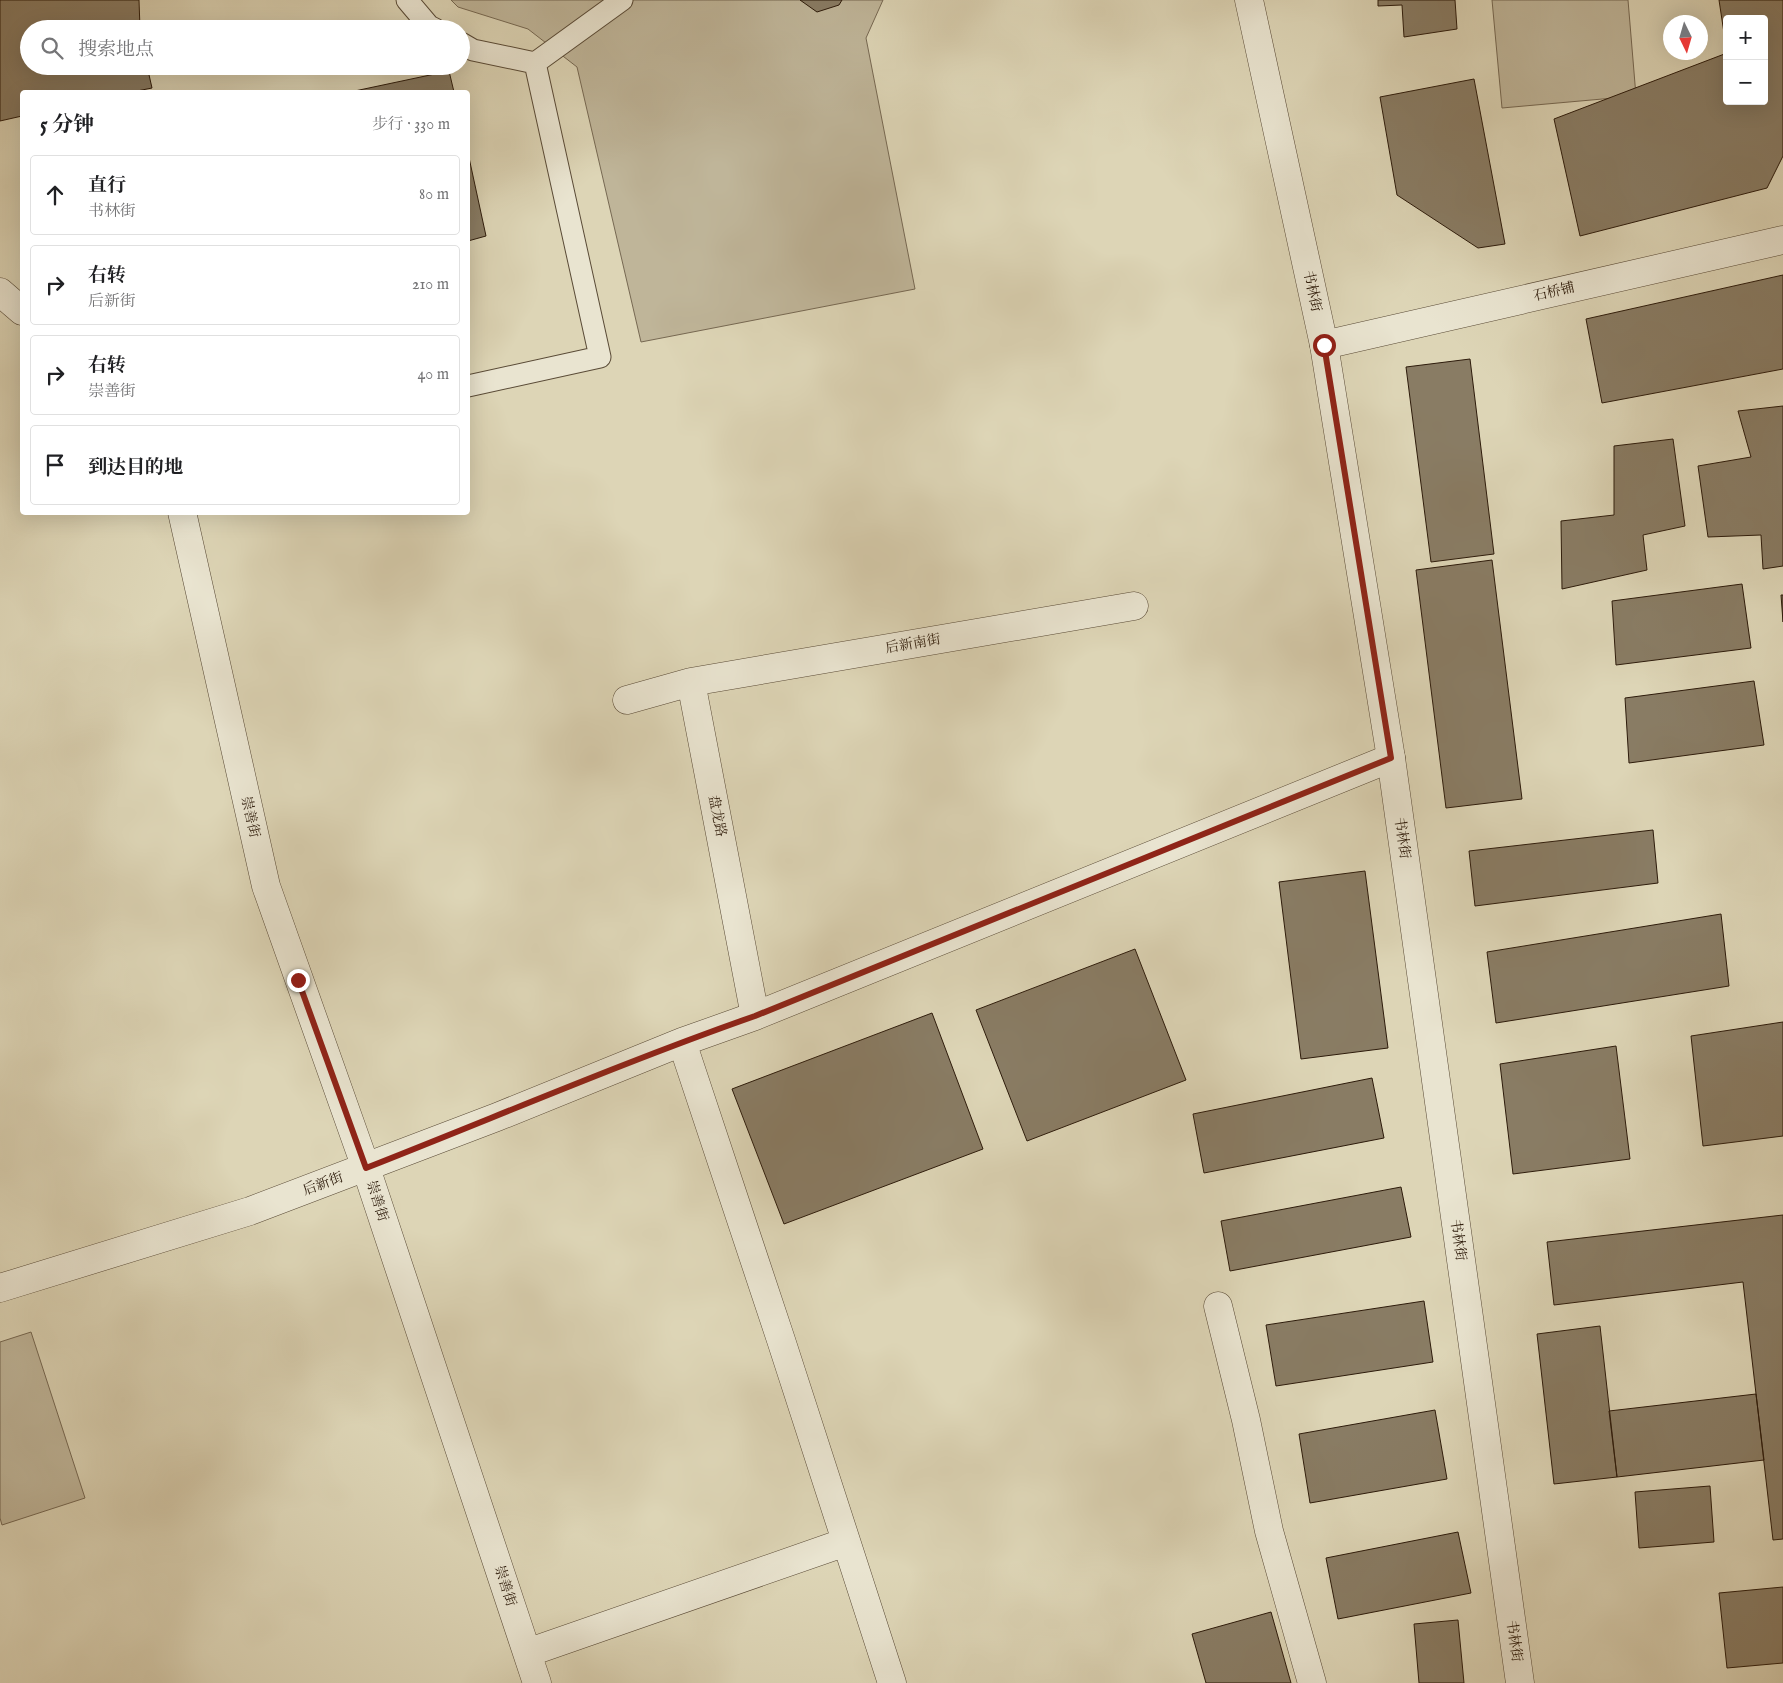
<!DOCTYPE html>
<html lang="zh">
<meta charset="utf-8">
<style>
body{margin:0;font-family:"IM FELL English","Noto Serif SC",serif;background:#f2f2f2;color:#202124}
.controls{position:absolute;right:15px;top:15px;display:grid;overflow:hidden;border-radius:5px;box-shadow:0 5px 20px #0002}
.controls button{width:45px;height:45px;display:grid;place-items:center;padding:0;border:0;border-bottom:1px solid #e0e0e0;background:#fff;color:#202124;font:25px sans-serif}
.compass{position:absolute;left:1663px;top:15px;width:45px;height:45px;border-radius:50%;background:#fff;box-shadow:0 5px 20px #0002;rotate:175deg}
.stop{position:absolute;width:15px;height:15px;margin:-11px;border:4px solid #8f2418;border-radius:50%;background:#fff}
.stop.end{background:#8f2418;border-color:#fff;box-shadow:0 1px 5px #0008}
.list{margin:0;padding:0;list-style:none}
h2{display:flex;justify-content:space-between;align-items:center;height:65px;margin:0;padding:0 20px;font-size:21px}
h2 small{font-size:16px;font-weight:400;color:#757577}
.list li{display:grid;grid-template-columns:32px 1fr auto;gap:15px;align-items:center;box-sizing:border-box;height:80px;margin:0 10px 10px;padding:0 10px;border:1px solid #e0e0e0;border-radius:5px}
.list b{display:block;font-size:19px;white-space:nowrap}
.list p{margin:0;font-size:16px;white-space:nowrap;color:#757577}
.list em{font-size:16px;font-style:normal;color:#757577}
.icon{flex:none;width:28px;height:28px;fill:none;stroke:currentColor;stroke-width:2;stroke-linecap:round;stroke-linejoin:round}
.map{position:relative;flex:none;width:1783px;height:1683px;overflow:hidden}
.search{position:absolute;background:#fff;box-shadow:0 5px 20px #0002;left:20px;top:20px;width:450px;height:55px;display:flex;align-items:center;gap:12px;box-sizing:border-box;padding:0 18px;border-radius:28px;color:#757577;font-size:19px}
.panel{position:absolute;background:#fff;box-shadow:0 5px 20px #0002;left:20px;top:90px;width:450px;height:425px;border-radius:5px}
.map>svg:first-child{display:block}
.green{fill:#bfb599;stroke:#766852}
.building{fill:#897c64;stroke:#2d1b0b;fill-rule:evenodd}
.lines{fill:none;stroke-linecap:round;stroke-linejoin:round}
.service-casing{stroke:#594a36;stroke-width:23}
.minor-casing{stroke:#594a36;stroke-width:29}
.tertiary-casing{stroke:#594a36;stroke-width:29}
.service{stroke:#e9e4d0;stroke-width:21}
.minor{stroke:#e9e4d0;stroke-width:28}
.tertiary{stroke:#e9e4d0;stroke-width:28}
.route{stroke:#8f2418;stroke-width:6}
.labels{text-anchor:middle;dominant-baseline:central;stroke-width:5;stroke-linejoin:round;paint-order:stroke}
.street-label{font-size:14px;fill:#2d1b0b;stroke:#e9e4d0}
</style>
<div class="map">
<svg width="1783" height="1683" viewBox="0 0 1783 1683">
<rect width="100%" height="100%" fill="#ddd5b6"/>
<filter id="stains"><feTurbulence type="fractalNoise" baseFrequency=".004" numOctaves="4"/><feColorMatrix values="0 0 0 0 .2 0 0 0 0 .09 0 0 0 0 .02 0 0 0 .5 -.17"/></filter>
<radialGradient id="worn" r=".72"><stop offset=".6" stop-color="#630" stop-opacity="0"/><stop offset="1" stop-color="#630" stop-opacity=".3"/></radialGradient>
<path class="green" d="M 451,0 L 883,0 L 866,38 L 915,289 L 641,342 L 577,67 L 528,29 L 458,7 Z
M 1492,0 L 1628,0 L 1636,96 L 1502,108 Z
M 31,1332 L 85,1498 L 2,1525 L 0,1518 L 0,1342 Z"/>
<path class="building" d="M 0,0 L 139,0 L 140,29 L 29,29 L 29,66 L 147,66 L 152,88 L 132,92 L 22,92 L 22,116 L 0,121 Z
M 800,0 L 842,0 L 839,5 L 817,12 Z
M 1378,0 L 1455,0 L 1457,29 L 1404,37 L 1402,5 L 1378,6 Z
M 1719,0 L 1783,0 L 1783,156 L 1767,188 L 1580,236 L 1554,119 L 1727,53 ZM 1727,19 L 1764,19 L 1764,101 L 1727,101 Z
M 449,71 L 454,92 L 350,92 Z
M 1474,79 L 1505,244 L 1478,248 L 1397,195 L 1380,97 Z
M 468,153 L 486,236 L 468,241 Z
M 1783,275 L 1783,369 L 1602,403 L 1586,319 Z
M 1470,359 L 1494,554 L 1431,562 L 1406,367 Z
M 1783,406 L 1783,566 L 1763,569 L 1761,535 L 1708,537 L 1698,466 L 1751,457 L 1738,411 Z
M 1673,439 L 1685,526 L 1643,535 L 1647,570 L 1562,589 L 1561,521 L 1614,515 L 1614,446 Z
M 1492,560 L 1522,799 L 1446,808 L 1416,570 Z
M 1742,584 L 1751,648 L 1616,665 L 1612,601 Z
M 1781,595 L 1783,595 L 1783,622 Z
M 1754,681 L 1764,745 L 1629,763 L 1625,698 Z
M 1653,830 L 1658,883 L 1475,906 L 1469,851 Z
M 1365,871 L 1388,1048 L 1301,1059 L 1279,882 Z
M 1721,914 L 1729,986 L 1496,1023 L 1487,952 Z
M 1135,949 L 1186,1080 L 1027,1141 L 976,1010 Z
M 932,1013 L 983,1149 L 784,1224 L 732,1089 Z
M 1783,1022 L 1783,1136 L 1703,1146 L 1691,1036 Z
M 1616,1046 L 1630,1159 L 1513,1174 L 1500,1064 Z
M 1372,1078 L 1384,1138 L 1204,1173 L 1193,1114 Z
M 1401,1187 L 1411,1237 L 1230,1271 L 1221,1221 Z
M 1783,1215 L 1783,1539 L 1773,1540 L 1743,1282 L 1554,1305 L 1547,1242 Z
M 1424,1301 L 1433,1362 L 1276,1386 L 1266,1325 Z
M 1600,1326 L 1617,1477 L 1554,1484 L 1537,1334 Z
M 1756,1394 L 1764,1460 L 1617,1477 L 1609,1411 Z
M 1435,1410 L 1447,1479 L 1310,1503 L 1299,1434 Z
M 1710,1486 L 1714,1542 L 1639,1548 L 1635,1492 Z
M 1458,1532 L 1471,1593 L 1338,1619 L 1326,1558 Z
M 1783,1587 L 1783,1663 L 1727,1668 L 1719,1593 Z
M 1271,1612 L 1291,1683 L 1206,1683 L 1192,1634 Z
M 1458,1620 L 1464,1683 L 1419,1683 L 1414,1624 Z"/>
<g class="lines">
<g class="service-casing">
<path id="service" d="M 407,0 L 429,26 L 435,29
M 461,43 L 473,50 L 535,63
M 468,386 L 600,357 L 535,63 L 622,0"/>
</g>
<g class="minor-casing">
<path id="minor" d="M 0,292 L 22,311
M 1324,345 L 1783,240
M 182,512 L 266,886 L 366,1168 L 537,1683
M 691,682 L 1134,606
M 627,700 L 691,682 L 755,1016
M 682,1042 L 781,1340 L 892,1683
M 0,1288 L 250,1211 L 497,1117 L 682,1042 L 755,1016 L 1391,758
M 1218,1306 L 1246,1420 L 1269,1531 L 1312,1683
M 527,1653 L 846,1542"/>
</g>
<g class="tertiary-casing">
<path id="tertiary" d="M 1249,0 L 1324,345 L 1391,758 L 1520,1683"/>
</g>
<use href="#service" class="service"/>
<use href="#minor" class="minor"/>
<use href="#tertiary" class="tertiary"/>
</g>
<g class="lines">
<path class="route" d="M 298,980 L 366,1168 C 496,1117 624,1062 755,1016 L 1391,758 L 1324,345"/>
</g>
<g class="labels">
<g class="street-label">
<text transform="translate(1312 291) rotate(78)">书林街</text>
<text transform="translate(1554 292) rotate(-13)">石桥铺</text>
<text transform="translate(913 644) rotate(-10)">后新南街</text>
<text transform="translate(717 816) rotate(79)">盘龙路</text>
<text transform="translate(250 817) rotate(77)">崇善街</text>
<text transform="translate(1402 838) rotate(82)">书林街</text>
<text transform="translate(323 1184) rotate(-20)">后新街</text>
<text transform="translate(377 1201) rotate(72)">崇善街</text>
<text transform="translate(1458 1240) rotate(82)">书林街</text>
<text transform="translate(505 1586) rotate(72)">崇善街</text>
<text transform="translate(1514 1641) rotate(82)">书林街</text>
</g>
</g>
<rect width="100%" height="100%" filter="url(#stains)"/>
<rect width="100%" height="100%" fill="url(#worn)"/>
</svg>
<div class="controls">
<button>+</button>
<button>−</button>
</div>
<svg class="compass" viewBox="-18 -18 36 36"><path d="M0-13l5 13h-10z" fill="#e53935"/><path d="M0 13l5-13h-10z" fill="#757577"/></svg>
<div class="stop" style="left:1324px;top:345px"></div>
<div class="stop end" style="left:298px;top:980px"></div>
<div class="search"><svg class="icon" aria-label="search" viewBox="0 0 24 24"><circle cx="10" cy="10" r="6"/><path d="M15 15l6 6"/></svg>搜索地点</div>
<section class="panel">
<h2>5 分钟<small>步行 · 330 m</small></h2>
<ul class="list">
<li><svg class="icon" aria-label="ahead" viewBox="0 0 24 24"><path d="M12 20V5M6 11l6-6 6 6"/></svg><div><b>直行</b><p>书林街</p></div><em>80 m</em></li>
<li><svg class="icon" aria-label="right" viewBox="0 0 24 24"><path d="M7 20v-9h11M14 6l5 5-5 5"/></svg><div><b>右转</b><p>后新街</p></div><em>210 m</em></li>
<li><svg class="icon" aria-label="right" viewBox="0 0 24 24"><path d="M7 20v-9h11M14 6l5 5-5 5"/></svg><div><b>右转</b><p>崇善街</p></div><em>40 m</em></li>
<li><svg class="icon" aria-label="arrive" viewBox="0 0 24 24"><path d="M6 21V4h12l-3 4 3 4H6"/></svg><div><b>到达目的地</b></div></li>
</ul>
</section>
</div>
